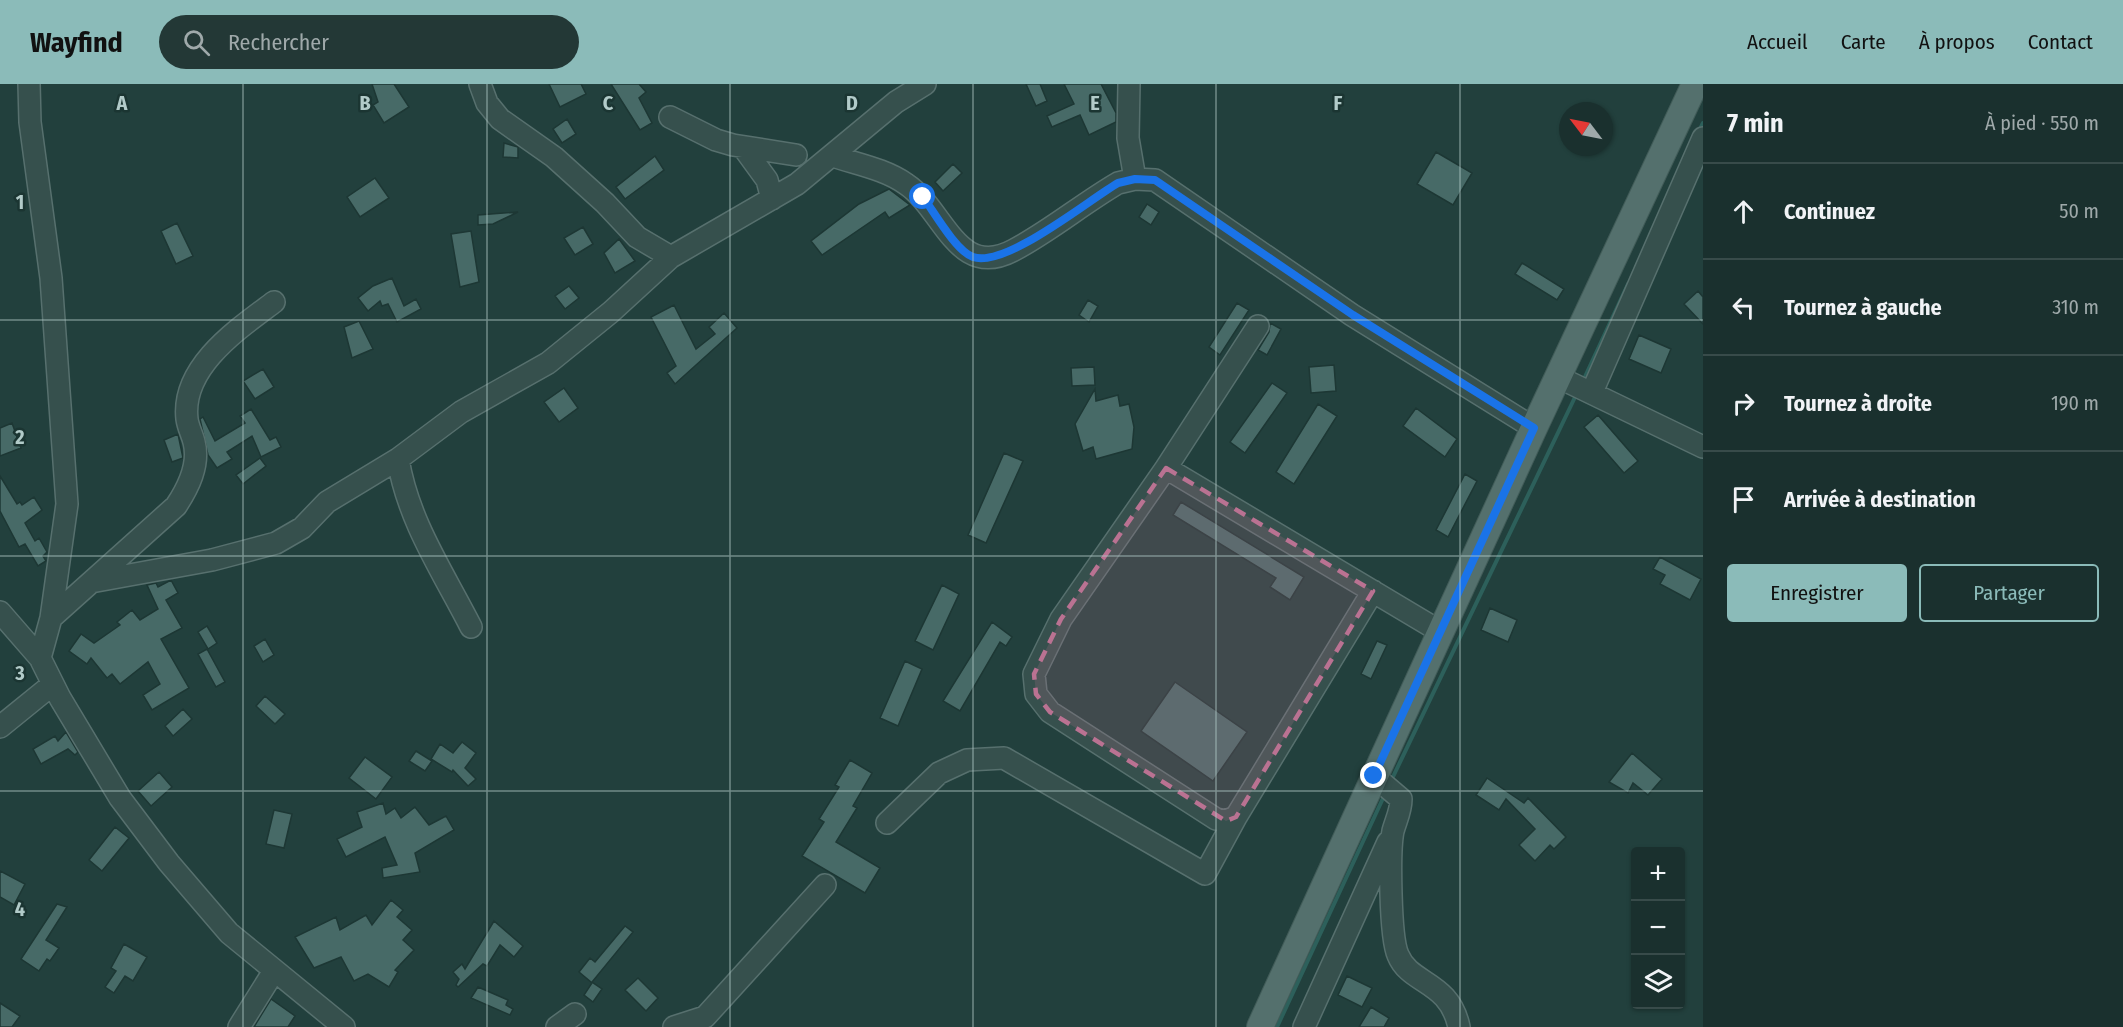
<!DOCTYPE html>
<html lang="fr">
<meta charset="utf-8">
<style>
body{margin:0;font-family:"Fira Sans Condensed",sans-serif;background:#233836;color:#f1f3f6}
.controls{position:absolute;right:18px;bottom:18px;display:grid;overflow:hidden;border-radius:6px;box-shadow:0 2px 4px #0004}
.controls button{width:54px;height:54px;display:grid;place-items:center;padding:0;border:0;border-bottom:2px solid #384b4a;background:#1a302e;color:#f1f3f6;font:30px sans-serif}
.compass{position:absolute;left:1559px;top:18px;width:54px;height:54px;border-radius:50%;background:#1a302e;box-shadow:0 2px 4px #0004;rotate:302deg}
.stop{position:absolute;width:18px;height:18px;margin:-14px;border:4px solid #1a73e8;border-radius:50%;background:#fff}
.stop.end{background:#1a73e8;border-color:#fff;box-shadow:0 2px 6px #0008}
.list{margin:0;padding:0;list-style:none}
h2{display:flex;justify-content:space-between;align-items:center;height:78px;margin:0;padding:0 24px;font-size:26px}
h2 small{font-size:20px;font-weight:400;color:#9fa9aa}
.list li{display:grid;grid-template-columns:39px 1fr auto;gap:18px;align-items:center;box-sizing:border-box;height:96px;padding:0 24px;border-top:2px solid #384b4a}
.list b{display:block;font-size:22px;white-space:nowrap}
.list em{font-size:20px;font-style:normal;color:#9fa9aa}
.actions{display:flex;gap:12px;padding:18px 24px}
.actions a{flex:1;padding:14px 0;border:2px solid #8bbbb9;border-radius:6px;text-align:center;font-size:21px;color:#8bbbb9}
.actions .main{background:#8bbbb9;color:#111}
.icon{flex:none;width:33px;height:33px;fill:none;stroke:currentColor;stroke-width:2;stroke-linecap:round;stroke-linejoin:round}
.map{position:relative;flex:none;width:1703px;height:943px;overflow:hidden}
header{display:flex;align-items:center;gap:36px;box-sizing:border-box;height:84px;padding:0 30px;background:#8bbbb9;color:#111}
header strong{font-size:28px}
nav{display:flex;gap:33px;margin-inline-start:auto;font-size:21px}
.search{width:420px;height:54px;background:#233836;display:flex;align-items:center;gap:15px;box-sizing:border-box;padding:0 21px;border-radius:33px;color:#9fa9aa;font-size:22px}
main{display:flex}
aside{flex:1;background:#1a302e}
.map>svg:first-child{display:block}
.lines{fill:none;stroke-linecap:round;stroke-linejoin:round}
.stream{stroke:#2d605b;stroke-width:4}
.building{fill:#476a67;stroke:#1d3734;stroke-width:1.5}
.minor-casing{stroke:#57706e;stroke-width:24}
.major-casing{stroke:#425c59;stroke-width:28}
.minor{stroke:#36504d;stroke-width:21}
.major{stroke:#54706d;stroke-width:26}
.route{stroke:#1a73e8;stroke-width:8}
.marked{fill:#ba7292;fill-opacity:0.2;stroke:#ba7292;stroke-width:4.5;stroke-dasharray:12 8;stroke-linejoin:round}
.grid{fill:none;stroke:#b2cbc9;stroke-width:1.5;stroke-opacity:0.55}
.grid-label{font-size:20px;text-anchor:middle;font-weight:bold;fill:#b2cbc9;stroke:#1b3532;stroke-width:5;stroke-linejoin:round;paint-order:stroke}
</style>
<header>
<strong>Wayfind</strong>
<div class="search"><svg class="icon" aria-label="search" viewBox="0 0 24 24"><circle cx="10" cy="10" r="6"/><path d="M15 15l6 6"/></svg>Rechercher</div>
<nav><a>Accueil</a><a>Carte</a><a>À propos</a><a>Contact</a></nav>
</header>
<main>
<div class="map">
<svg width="1703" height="943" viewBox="0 0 1703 943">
<rect width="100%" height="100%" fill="#22403d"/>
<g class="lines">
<path class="stream" d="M 1699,47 L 1703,39
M 1583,297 L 1628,200
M 1391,697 L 1577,309
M 1277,943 L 1385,710"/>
</g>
<path class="building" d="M 372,0 L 394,0 L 409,23 L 384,39 L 373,21 L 378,18 Z
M 549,0 L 581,0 L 586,10 L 560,23 Z
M 611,0 L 639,0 L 646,8 L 639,14 L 652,39 L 640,46 Z
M 1026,0 L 1040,0 L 1047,17 L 1036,22 Z
M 1064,0 L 1101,0 L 1116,29 L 1116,38 L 1089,51 L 1080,31 L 1052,43 L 1047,32 L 1074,20 Z
M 567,35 L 576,50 L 562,59 L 553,45 Z
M 504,59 L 518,63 L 518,74 L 503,73 Z
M 1436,68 L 1472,89 L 1453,121 L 1417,100 Z
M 655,72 L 664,86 L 625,115 L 616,103 Z
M 953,80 L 962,89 L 943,107 L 935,98 Z
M 375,94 L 389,114 L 360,133 L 347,113 Z
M 889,105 L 910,121 L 889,134 L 885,128 L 822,171 L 811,157 L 859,120 Z
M 1147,120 L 1159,128 L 1151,141 L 1139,133 Z
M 518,128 L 493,140 L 478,141 L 478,131 Z
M 177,139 L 193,172 L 176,180 L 161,147 Z
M 583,143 L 593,160 L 575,171 L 564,154 Z
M 471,147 L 479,198 L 460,203 L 451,150 Z
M 619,155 L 635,177 L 615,189 L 604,169 Z
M 1522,179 L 1564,205 L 1557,216 L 1515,190 Z
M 392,194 L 404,222 L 416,215 L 421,225 L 397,238 L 388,220 L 382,222 L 380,217 L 368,227 L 358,214 L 373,202 Z
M 569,202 L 579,214 L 565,225 L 555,212 Z
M 1698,207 L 1703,213 L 1703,240 L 1684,220 Z
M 1088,216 L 1098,222 L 1089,238 L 1079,231 Z
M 1237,219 L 1249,226 L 1220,271 L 1209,263 Z
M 674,221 L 696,265 L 715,250 L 709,243 L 724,229 L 737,244 L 675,300 L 667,289 L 676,282 L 651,233 Z
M 359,237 L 373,265 L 352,274 L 344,243 Z
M 1270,239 L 1281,245 L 1267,271 L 1258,266 L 1269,248 Z
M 1639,251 L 1671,265 L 1661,289 L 1629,275 Z
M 1334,281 L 1336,307 L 1311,309 L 1309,283 Z
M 1094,283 L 1095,301 L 1072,302 L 1071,284 Z
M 263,285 L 274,303 L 255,315 L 243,297 Z
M 1272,299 L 1287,309 L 1245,369 L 1230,358 Z
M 564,304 L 578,324 L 559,338 L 544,318 Z
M 1095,305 L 1096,317 L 1118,311 L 1120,322 L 1129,320 L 1134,343 L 1132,365 L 1096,375 L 1093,363 L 1083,367 L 1075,340 Z
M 1318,320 L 1337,332 L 1294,400 L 1276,388 Z
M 1416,324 L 1457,355 L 1445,373 L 1403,342 Z
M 251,325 L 270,356 L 276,353 L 281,363 L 261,373 L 252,352 L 227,368 L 232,375 L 217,384 L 208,371 L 200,335 L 203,333 L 215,357 L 245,339 L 240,332 Z
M 1598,331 L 1638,377 L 1624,389 L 1584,343 Z
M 12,339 L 21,364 L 0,372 L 0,344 Z
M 178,350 L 183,374 L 172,378 L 164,356 Z
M 1004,369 L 1023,377 L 986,459 L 968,451 Z
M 260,374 L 266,382 L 243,400 L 236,391 Z
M 1465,390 L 1477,397 L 1448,453 L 1436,446 Z
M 0,392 L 17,420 L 20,418 L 22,421 L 34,413 L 42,426 L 25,439 L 35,457 L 39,454 L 47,468 L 43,472 L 46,477 L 38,482 L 25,460 L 19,463 L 0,427 Z
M 1181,418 L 1304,493 L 1290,516 L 1270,503 L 1276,494 L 1173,431 Z
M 1660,473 L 1701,495 L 1690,516 L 1660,500 L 1665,491 L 1653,485 Z
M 171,496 L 178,509 L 166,516 L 182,544 L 161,555 L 189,604 L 152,626 L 143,611 L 160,600 L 148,578 L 120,600 L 112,590 L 107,594 L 91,574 L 87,580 L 69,567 L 81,550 L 94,559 L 120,541 L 117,538 L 132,526 L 140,536 L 158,525 L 147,501 L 156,499 L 158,503 Z
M 942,501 L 959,510 L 933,566 L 915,557 Z
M 1490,524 L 1517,536 L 1508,558 L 1481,546 Z
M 992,538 L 1012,553 L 1006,562 L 1000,558 L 960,627 L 943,617 Z
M 207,542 L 217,559 L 208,565 L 198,548 Z
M 265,555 L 274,571 L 263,578 L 254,562 Z
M 1377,557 L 1387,561 L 1371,595 L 1361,590 Z
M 207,565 L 225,598 L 216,603 L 198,570 Z
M 905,577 L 922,585 L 898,642 L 880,634 Z
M 1175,598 L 1247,648 L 1213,697 L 1141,647 Z
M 265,612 L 285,630 L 275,640 L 256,622 Z
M 183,625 L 192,635 L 173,652 L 165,642 Z
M 66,648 L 78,668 L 75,671 L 68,665 L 41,680 L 33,665 L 55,652 L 58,657 Z
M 462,658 L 476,669 L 465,684 L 476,695 L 468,702 L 453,686 L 452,688 L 431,675 L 440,660 L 453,669 Z
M 416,667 L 432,677 L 425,687 L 409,677 Z
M 1632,669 L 1662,695 L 1648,711 L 1633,699 L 1628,709 L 1609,698 Z
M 365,673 L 392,693 L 376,715 L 349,694 Z
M 850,676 L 872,689 L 853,722 L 857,724 L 836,758 L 880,784 L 865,809 L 802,772 L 824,738 L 819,735 L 839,703 L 835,701 Z
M 159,688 L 172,703 L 151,722 L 138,707 Z
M 1487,694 L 1524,719 L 1528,714 L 1566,753 L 1554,765 L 1550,761 L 1535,777 L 1519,761 L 1535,745 L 1506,715 L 1499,726 L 1476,711 Z
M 383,719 L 386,730 L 395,724 L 401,734 L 415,723 L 429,741 L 446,732 L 454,746 L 415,769 L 420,788 L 383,794 L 382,784 L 397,781 L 385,753 L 346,773 L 337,755 L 362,743 L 357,728 Z
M 274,726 L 292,730 L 284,764 L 266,760 Z
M 115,743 L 129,754 L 102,787 L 89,776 Z
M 0,787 L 25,800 L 14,821 L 0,813 Z
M 391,816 L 403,826 L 397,833 L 412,846 L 403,856 L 414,866 L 395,886 L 398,888 L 389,903 L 368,890 L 354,897 L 341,873 L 314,884 L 295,853 L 336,833 L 340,846 L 366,831 L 372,841 Z
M 57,820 L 67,823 L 46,856 L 59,864 L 50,877 L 47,875 L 39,887 L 21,875 Z
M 494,837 L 523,862 L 514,873 L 500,861 L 487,882 L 483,880 L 458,903 L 456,901 L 459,895 L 453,888 L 462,880 L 465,885 Z
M 625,842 L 633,848 L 592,898 L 602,905 L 593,918 L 584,911 L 592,899 L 579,888 L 590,874 L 595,878 Z
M 124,860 L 147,873 L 133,897 L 125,892 L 114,909 L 105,903 L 116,887 L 111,884 Z
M 1347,892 L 1372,904 L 1362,923 L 1338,911 Z
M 638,894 L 658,914 L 646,927 L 625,906 Z
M 478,903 L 508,916 L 506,921 L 513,925 L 510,931 L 471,914 Z
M 271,915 L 295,932 L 288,943 L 254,943 Z
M 0,919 L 20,932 L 12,943 L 0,943 Z
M 1371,923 L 1389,934 L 1384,943 L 1359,943 Z"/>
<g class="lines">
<g class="minor-casing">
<path id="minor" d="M 29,0 L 30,38 L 51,194 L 67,420 L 51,534 L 40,574
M 480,0 L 487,19 L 500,35 L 554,73 L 605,119 L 637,153 L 671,173
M 1129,0 L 1128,54 L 1135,95
M 670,33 L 716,56 L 733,61 L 796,71
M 743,63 L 767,96 L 772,115
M 833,72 C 856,80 885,85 906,100 C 944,125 957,197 1014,166 C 1050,147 1082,120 1118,99 L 1135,95 L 1155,96 L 1352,231 L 1534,344
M 1258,242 L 1166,384 L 1441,548
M 1558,293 L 1703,363
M 1592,308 L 1703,54
M 1166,384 L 1061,535 L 1034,590 L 1036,610 L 1050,628 L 1216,735 L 1226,737 L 1236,733 L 1373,507
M 91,498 L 212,476 L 276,459 L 302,444 L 327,418 L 398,375
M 0,528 L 40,574 L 60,614 L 120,714 L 169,779 L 229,849 L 344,943
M 51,534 L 176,422 C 188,404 200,381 194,358 C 192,350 188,343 187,335 C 181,283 238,245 274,218
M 471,543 C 443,488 408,437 398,375 L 461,328 L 548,279 L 611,228 L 671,173 L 797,100 L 896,18 L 925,0
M 0,643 L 53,600
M 1374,692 L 1401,715 C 1401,727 1396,736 1393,747 C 1389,767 1390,853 1398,871 C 1410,901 1449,896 1459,943
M 887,739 L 939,689 L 967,676 L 1004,674 L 1205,790 L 1236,733
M 239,943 L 274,887
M 557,943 L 575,930
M 674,943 L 705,933 L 825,801
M 1304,943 L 1388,758"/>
</g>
<g class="major-casing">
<path id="major" d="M 1260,943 L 1534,344 L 1695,0"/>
</g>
<use href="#minor" class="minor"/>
<use href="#major" class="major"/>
</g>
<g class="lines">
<path class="route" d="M 923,113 C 934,128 956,167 973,173 C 1006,184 1087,117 1118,99 L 1135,95 L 1155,96 L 1353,231 L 1534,344 L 1374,692"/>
</g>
<path class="marked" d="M 1166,384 L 1373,507 L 1236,733 L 1226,737 L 1050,628 L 1036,610 L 1034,590 L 1061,535 Z"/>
<path class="grid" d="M 243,0 L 243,943M 487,0 L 487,943M 730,0 L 730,943M 973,0 L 973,943M 1216,0 L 1216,943M 1460,0 L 1460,943M 0,236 L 1703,236M 0,472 L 1703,472M 0,707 L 1703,707"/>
<g class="grid-label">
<text x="122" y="26">A</text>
<text x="365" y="26">B</text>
<text x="608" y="26">C</text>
<text x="852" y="26">D</text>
<text x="1095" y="26">E</text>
<text x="1338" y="26">F</text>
<text x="20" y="125">1</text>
<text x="20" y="360">2</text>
<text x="20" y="596">3</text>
<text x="20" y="832">4</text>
</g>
</svg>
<div class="controls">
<button>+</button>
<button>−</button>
<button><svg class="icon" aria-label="layers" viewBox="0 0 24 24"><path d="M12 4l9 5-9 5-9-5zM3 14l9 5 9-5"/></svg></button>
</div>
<svg class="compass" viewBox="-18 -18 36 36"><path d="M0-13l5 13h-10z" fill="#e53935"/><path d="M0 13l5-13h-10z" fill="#9fa9aa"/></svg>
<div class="stop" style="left:923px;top:113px"></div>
<div class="stop end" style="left:1374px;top:692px"></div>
</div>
<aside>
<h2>7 min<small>À pied · 550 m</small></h2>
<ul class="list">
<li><svg class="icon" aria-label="ahead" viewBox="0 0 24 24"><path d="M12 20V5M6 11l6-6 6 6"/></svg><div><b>Continuez</b></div><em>50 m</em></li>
<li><svg class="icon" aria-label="left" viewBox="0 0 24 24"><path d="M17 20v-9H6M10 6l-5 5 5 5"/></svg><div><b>Tournez à gauche</b></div><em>310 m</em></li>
<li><svg class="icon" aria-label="right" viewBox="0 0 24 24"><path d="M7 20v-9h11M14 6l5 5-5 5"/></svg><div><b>Tournez à droite</b></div><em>190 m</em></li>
<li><svg class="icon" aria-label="arrive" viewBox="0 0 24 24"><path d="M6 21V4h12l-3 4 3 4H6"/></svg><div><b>Arrivée à destination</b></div></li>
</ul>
<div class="actions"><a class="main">Enregistrer</a><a>Partager</a></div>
</aside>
</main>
